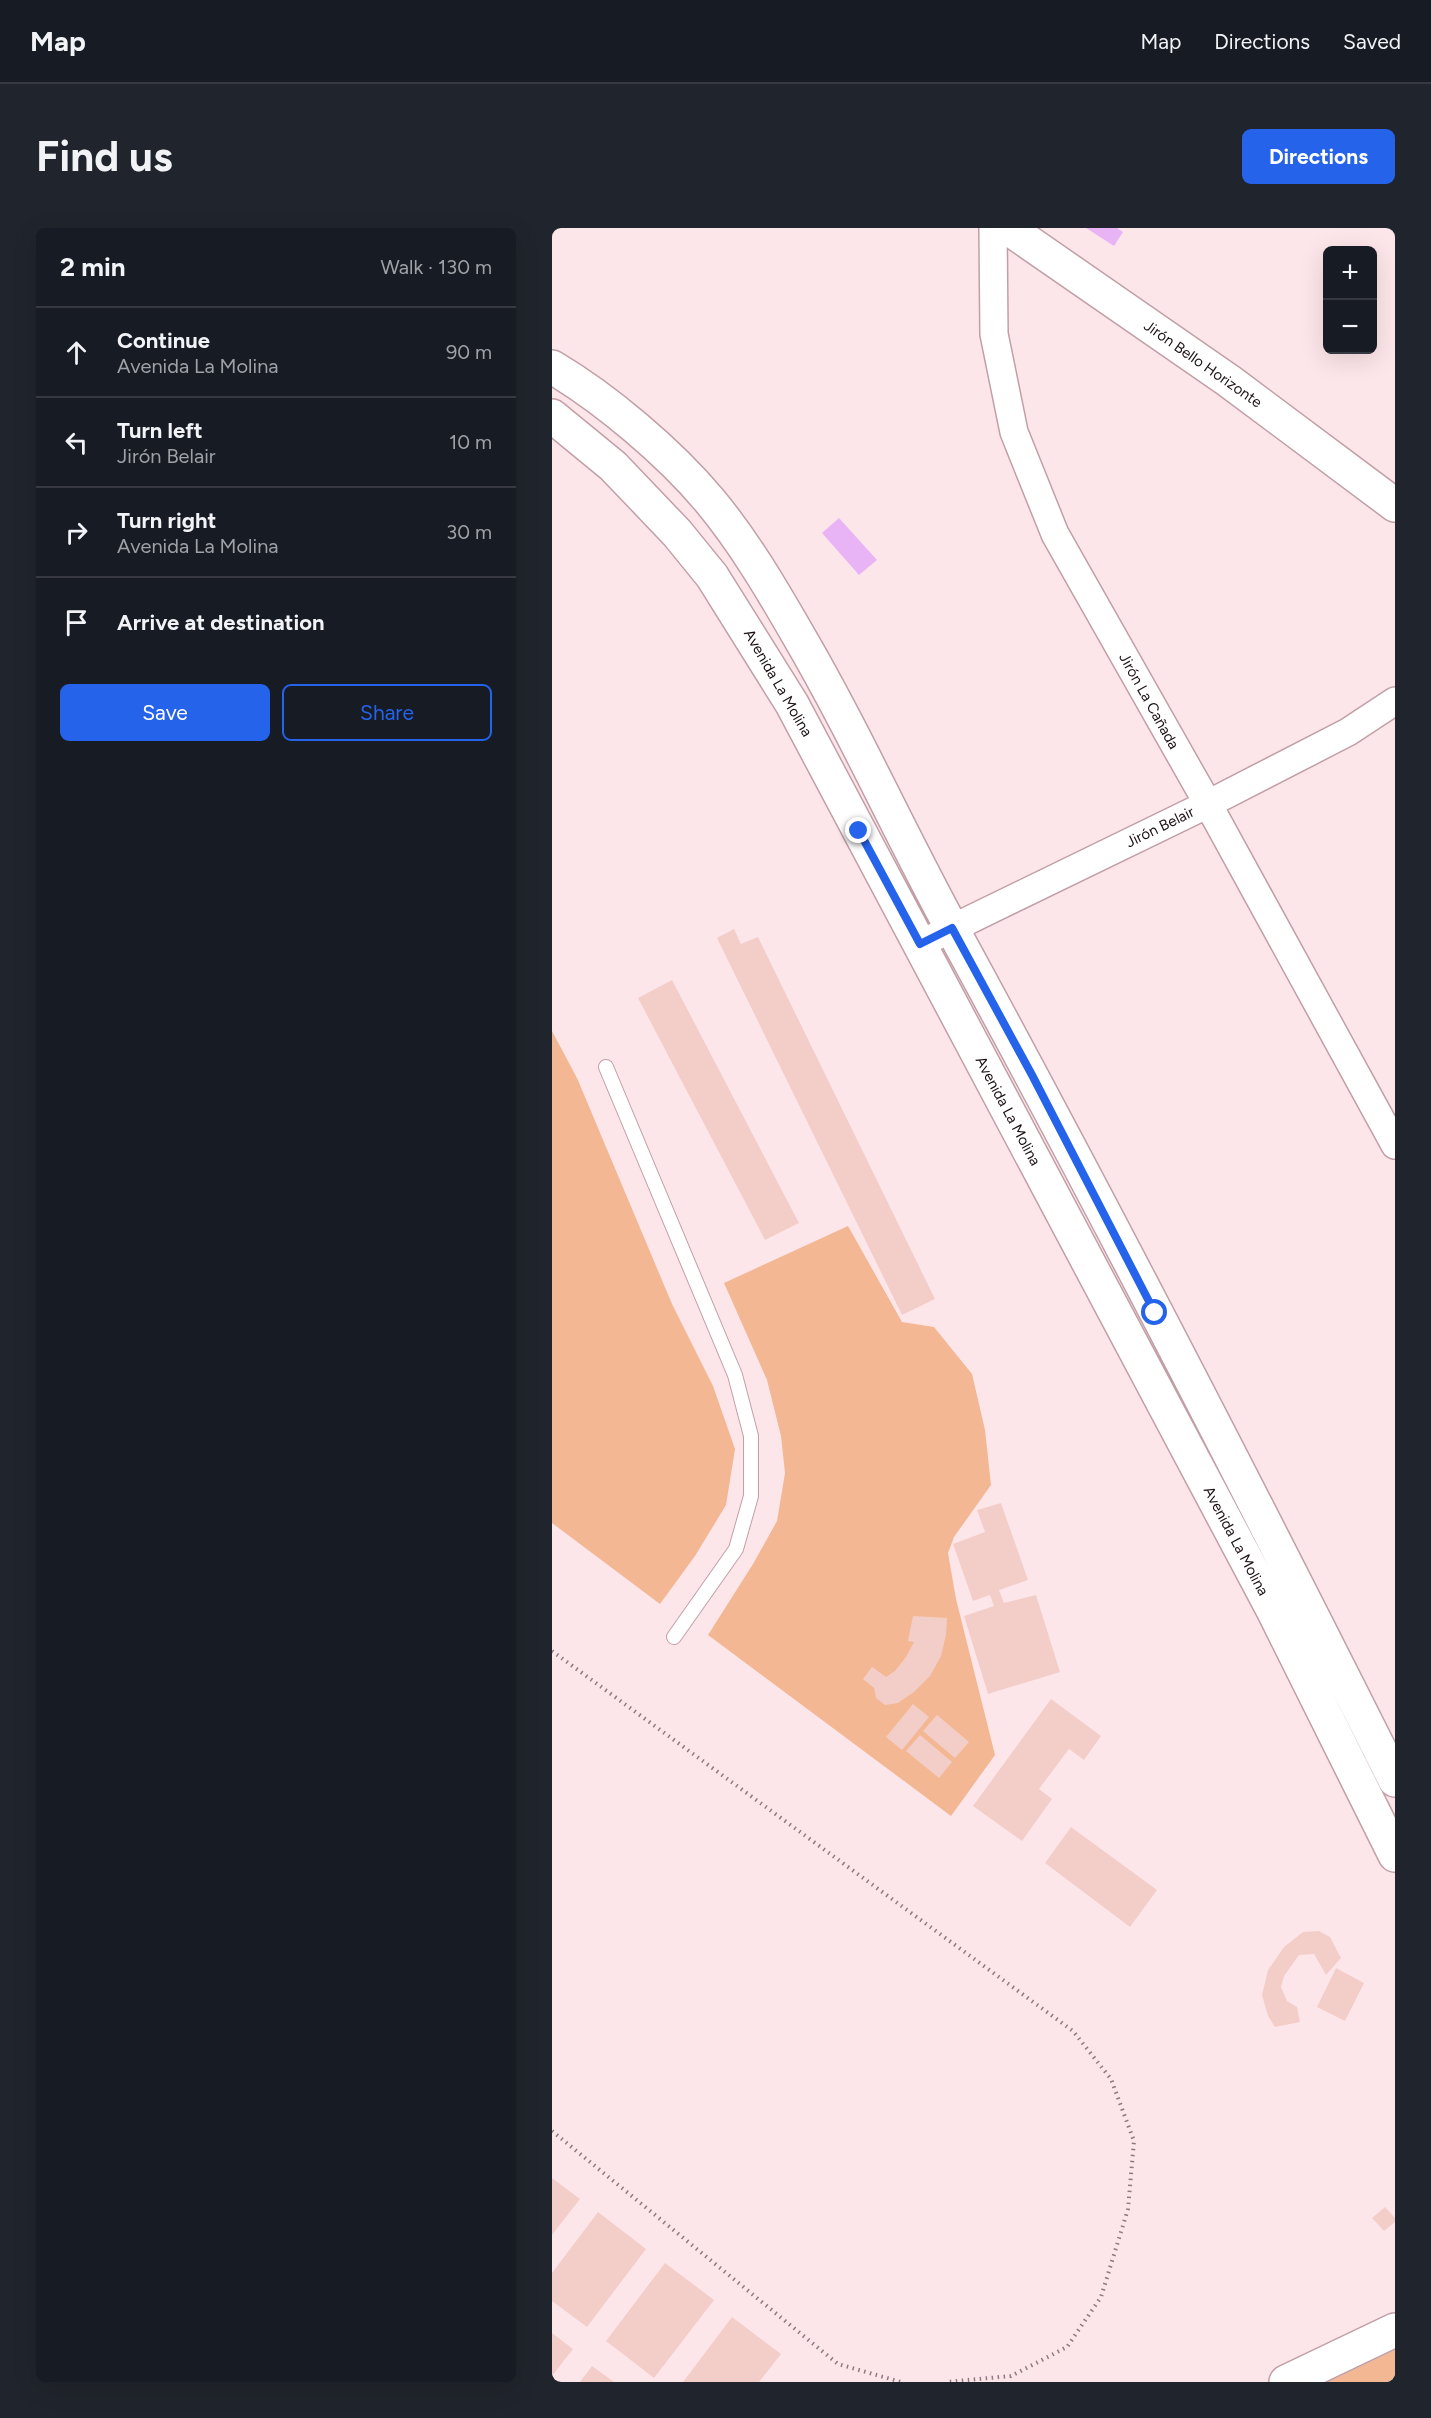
<!DOCTYPE html>
<meta charset="utf-8">
<style>
body{margin:0;font-family:Figtree,sans-serif;background:#20242c;color:#f1f3f6}
.controls{position:absolute;right:18px;top:18px;display:grid;overflow:hidden;border-radius:9px;box-shadow:0 6px 24px #0002}
.controls button{width:54px;height:54px;display:grid;place-items:center;padding:0;border:0;border-bottom:2px solid #363941;background:#171b24;color:#f1f3f6;font:30px sans-serif}
.stop{position:absolute;width:18px;height:18px;margin:-14px;border:4px solid #2563eb;border-radius:50%;background:#fff}
.stop.end{background:#2563eb;border-color:#fff;box-shadow:0 2px 6px #0008}
.list{margin:0;padding:0;list-style:none}
h2{display:flex;justify-content:space-between;align-items:center;height:78px;margin:0;padding:0 24px;font-size:26px}
h2 small{font-size:20px;font-weight:400;color:#9ea1a6}
.list li{display:grid;grid-template-columns:39px 1fr auto;gap:18px;align-items:center;box-sizing:border-box;height:90px;padding:0 24px;border-top:2px solid #363941}
.list b{display:block;font-size:22px;white-space:nowrap}
.list p{margin:0;font-size:20px;white-space:nowrap;color:#9ea1a6}
.list em{font-size:20px;font-style:normal;color:#9ea1a6}
.actions{display:flex;gap:12px;padding:18px 24px}
.actions a{flex:1;padding:14px 0;border:2px solid #2563eb;border-radius:9px;text-align:center;font-size:21px;color:#2563eb}
.actions .main{background:#2563eb;color:#fff}
.icon{flex:none;width:33px;height:33px;fill:none;stroke:currentColor;stroke-width:2;stroke-linecap:round;stroke-linejoin:round}
.map{position:relative;flex:none;width:843px;height:2154px;overflow:hidden;border-radius:9px}
header{display:flex;align-items:center;gap:36px;box-sizing:border-box;height:84px;padding:0 30px;background:#171b24;border-bottom:2px solid #363941}
header strong{font-size:28px}
nav{display:flex;gap:33px;margin-inline-start:auto;font-size:21px}
.intro{display:flex;align-items:center;justify-content:space-between;box-sizing:border-box;height:144px;padding:0 36px}
h1{margin:0;font-size:42px}
.button{padding:15px 27px;border-radius:9px;background:#2563eb;color:#fff;font-size:21px;font-weight:700}
main{display:flex;gap:36px;padding:0 36px}
aside{flex:1;background:#171b24;border-radius:9px;box-shadow:0 6px 24px #0002}
.map>svg:first-child{display:block}
.green{fill:#f3b793}
.water{fill:#e8b4f6}
.building{fill:#f3cec9}
.lines{fill:none;stroke-linecap:round;stroke-linejoin:round}
.lane-casing{stroke:#c29fa6;stroke-width:16}
.street-casing{stroke:#c29fa6;stroke-width:30}
.secondary-casing{stroke:#c29fa6;stroke-width:36}
.primary-casing{stroke:#c29fa6;stroke-width:36}
.path{stroke:#8d7b7f;stroke-width:4;stroke-dasharray:1.5 4.5;stroke-linecap:butt}
.lane{stroke:#fff;stroke-width:14}
.street{stroke:#fff;stroke-width:27}
.secondary{stroke:#fff;stroke-width:33}
.primary{stroke:#fff;stroke-width:33}
.route{stroke:#2563eb;stroke-width:8}
.labels{text-anchor:middle;dominant-baseline:central;stroke-width:5;stroke-linejoin:round;paint-order:stroke}
.street-label{font-size:15px;fill:#1d1114;stroke:#fff}
</style>
<header>
<strong>Map</strong>
<nav><a>Map</a><a>Directions</a><a>Saved</a></nav>
</header>
<div class="intro"><h1>Find us</h1><a class="button">Directions</a></div>
<main>
<aside>
<h2>2 min<small>Walk · 130 m</small></h2>
<ul class="list">
<li><svg class="icon" aria-label="ahead" viewBox="0 0 24 24"><path d="M12 20V5M6 11l6-6 6 6"/></svg><div><b>Continue</b><p>Avenida La Molina</p></div><em>90 m</em></li>
<li><svg class="icon" aria-label="left" viewBox="0 0 24 24"><path d="M17 20v-9H6M10 6l-5 5 5 5"/></svg><div><b>Turn left</b><p>Jirón Belair</p></div><em>10 m</em></li>
<li><svg class="icon" aria-label="right" viewBox="0 0 24 24"><path d="M7 20v-9h11M14 6l5 5-5 5"/></svg><div><b>Turn right</b><p>Avenida La Molina</p></div><em>30 m</em></li>
<li><svg class="icon" aria-label="arrive" viewBox="0 0 24 24"><path d="M6 21V4h12l-3 4 3 4H6"/></svg><div><b>Arrive at destination</b></div></li>
</ul>
<div class="actions"><a class="main">Save</a><a>Share</a></div>
</aside>
<div class="map">
<svg width="843" height="2154" viewBox="0 0 843 2154">
<rect width="100%" height="100%" fill="#fde6ea"/>
<path class="green" d="M 0,803 L 25,850 L 120,1076 L 161,1158 L 183,1221 L 174,1277 L 143,1328 L 108,1376 L 0,1295 Z
M 296,998 L 350,1094 L 382,1099 L 420,1146 L 433,1202 L 439,1257 L 402,1309 L 396,1325 L 404,1371 L 443,1527 L 399,1588 L 156,1407 L 201,1336 L 225,1293 L 233,1245 L 229,1208 L 215,1152 L 172,1055 Z
M 843,2122 L 843,2153 L 840,2154 L 775,2154 Z"/>
<path class="water" d="M 534,0 L 565,0 L 571,4 L 562,18 Z
M 287,290 L 325,332 L 307,347 L 270,305 Z"/>
<path class="building" d="M 182,701 L 189,716 L 206,709 L 383,1071 L 350,1087 L 165,710 Z
M 120,752 L 247,995 L 213,1012 L 86,770 Z
M 449,1275 L 476,1352 L 447,1362 L 452,1375 L 484,1367 L 508,1444 L 436,1466 L 412,1388 L 442,1378 L 438,1367 L 421,1373 L 401,1316 L 433,1304 L 425,1282 Z
M 361,1388 L 395,1390 L 394,1407 L 389,1428 L 378,1448 L 362,1464 L 346,1475 L 333,1477 L 324,1470 L 322,1460 L 311,1451 L 320,1439 L 334,1449 L 343,1443 L 354,1429 L 362,1414 L 356,1413 Z
M 499,1471 L 549,1508 L 532,1532 L 517,1521 L 487,1561 L 500,1571 L 470,1613 L 421,1578 Z
M 361,1476 L 377,1489 L 350,1522 L 334,1509 Z
M 385,1487 L 417,1514 L 403,1530 L 371,1503 Z
M 368,1507 L 400,1534 L 387,1550 L 354,1523 Z
M 519,1599 L 605,1662 L 578,1699 L 493,1635 Z
M 767,1703 L 778,1709 L 789,1730 L 774,1747 L 762,1726 L 747,1727 L 732,1748 L 729,1759 L 735,1773 L 745,1779 L 748,1794 L 723,1799 L 716,1788 L 710,1767 L 716,1742 L 732,1719 L 751,1704 Z
M 784,1740 L 812,1755 L 793,1793 L 765,1779 Z
M 0,1950 L 28,1971 L 0,2007 Z
M 833,1979 L 843,1990 L 843,1994 L 832,2003 L 820,1990 Z
M 46,1984 L 94,2021 L 35,2099 L 0,2073 L 0,2045 Z
M 113,2035 L 162,2072 L 102,2150 L 54,2113 Z
M 180,2089 L 229,2126 L 207,2154 L 131,2154 Z
M 0,2105 L 21,2121 L 0,2148 Z
M 40,2138 L 62,2154 L 28,2154 Z"/>
<g class="lines">
<g class="lane-casing">
<path id="lane" d="M 54,839 L 183,1147 L 199,1208 L 199,1268 L 184,1321 L 122,1409"/>
</g>
<g class="street-casing">
<path id="street" d="M 441,0 L 442,106 L 462,204 L 503,306 L 656,576 L 843,917
M 368,716 L 656,576 L 796,504 L 843,473"/>
</g>
<g class="secondary-casing">
<path id="secondary" d="M 456,0 L 677,153 L 843,277
M 734,2154 L 843,2102"/>
</g>
<g class="primary-casing">
<path id="primary" d="M 0,139 C 54,171 118,225 158,273 C 192,314 219,360 245,405 C 303,504 349,608 404,708 C 556,987 701,1269 843,1552
M 0,188 L 61,238 L 125,305 L 160,348 L 240,476 L 721,1382 L 843,1627"/>
</g>
<path class="path" d="M 0,1423 L 521,1803 L 559,1851 L 582,1913 L 576,1981 L 549,2069 L 515,2119 L 459,2148 L 394,2154
M 0,1903 L 286,2136 L 349,2154"/>
<use href="#lane" class="lane"/>
<use href="#street" class="street"/>
<use href="#secondary" class="secondary"/>
<use href="#primary" class="primary"/>
</g>
<g class="lines">
<path class="route" d="M 307,603 L 368,716 L 400,700 L 480,847 L 603,1085"/>
</g>
<g class="labels">
<g class="street-label">
<text transform="translate(651 136) rotate(35)">Jirón Bello Horizonte</text>
<text transform="translate(226 455) rotate(60)">Avenida La Molina</text>
<text transform="translate(597 473) rotate(61)">Jirón La Cañada</text>
<text transform="translate(608 599) rotate(-26)">Jirón Belair</text>
<text transform="translate(456 883) rotate(62)">Avenida La Molina</text>
<text transform="translate(684 1313) rotate(62)">Avenida La Molina</text>
</g>
</g>
</svg>
<div class="controls">
<button>+</button>
<button>−</button>
</div>
<div class="stop" style="left:603px;top:1085px"></div>
<div class="stop end" style="left:307px;top:603px"></div>
</div>
</main>
